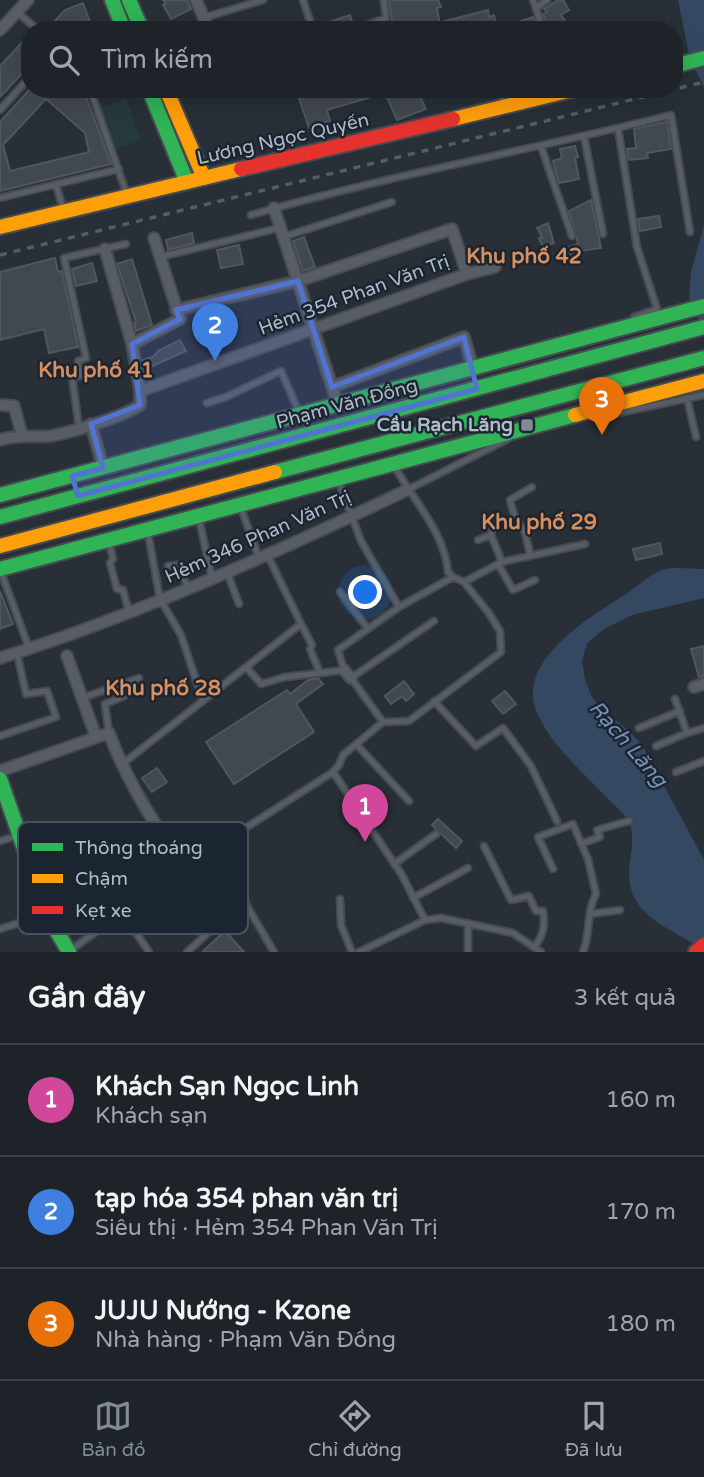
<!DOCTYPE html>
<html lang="vi">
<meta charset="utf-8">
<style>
body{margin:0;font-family:"Varela Round",sans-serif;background:#262b31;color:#f1f3f6}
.you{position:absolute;left:366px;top:593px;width:24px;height:24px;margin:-18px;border:5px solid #fff;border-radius:50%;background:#1a73e8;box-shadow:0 0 0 10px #1a73e833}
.badge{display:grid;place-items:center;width:46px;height:46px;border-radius:50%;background:#818a95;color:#fff;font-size:23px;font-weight:700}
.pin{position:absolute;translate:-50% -58px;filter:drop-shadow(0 2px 4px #0008)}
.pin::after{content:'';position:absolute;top:37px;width:24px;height:21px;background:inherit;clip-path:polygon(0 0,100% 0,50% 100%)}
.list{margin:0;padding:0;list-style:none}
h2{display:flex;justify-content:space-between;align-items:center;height:91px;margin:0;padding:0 28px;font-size:30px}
h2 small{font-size:23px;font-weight:400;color:#a1a4a8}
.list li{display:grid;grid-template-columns:46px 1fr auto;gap:21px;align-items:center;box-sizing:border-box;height:112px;padding:0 28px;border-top:2px solid #3c4046}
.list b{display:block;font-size:26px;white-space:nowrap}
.list p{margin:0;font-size:23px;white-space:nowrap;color:#a1a4a8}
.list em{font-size:23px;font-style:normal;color:#a1a4a8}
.icon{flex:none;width:38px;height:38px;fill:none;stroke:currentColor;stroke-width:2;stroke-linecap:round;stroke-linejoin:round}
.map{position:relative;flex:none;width:704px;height:952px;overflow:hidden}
.search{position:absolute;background:#1e2329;box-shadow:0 7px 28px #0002;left:21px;right:21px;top:21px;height:77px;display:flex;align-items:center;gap:18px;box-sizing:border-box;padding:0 24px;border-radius:28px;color:#a1a4a8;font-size:26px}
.sheet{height:427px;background:#1e2329}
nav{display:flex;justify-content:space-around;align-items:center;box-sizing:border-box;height:98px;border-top:2px solid #3c4046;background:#1e2329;font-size:19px;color:#a1a4a8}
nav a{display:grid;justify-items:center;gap:4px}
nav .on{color:#818a95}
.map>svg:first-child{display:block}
.green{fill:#253a3d}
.water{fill:#344861}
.building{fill:#42484f;stroke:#50565f;stroke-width:2;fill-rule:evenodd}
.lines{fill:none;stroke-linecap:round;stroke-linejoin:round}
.lane-casing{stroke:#464b52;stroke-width:9}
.street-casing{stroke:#464b52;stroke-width:14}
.fast-casing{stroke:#464b52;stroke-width:18}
.slow-casing{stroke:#464b52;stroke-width:18}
.jam-casing{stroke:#464b52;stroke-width:18}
.lane{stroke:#585d65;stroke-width:5}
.street{stroke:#585d65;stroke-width:10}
.fast{stroke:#30b455;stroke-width:14}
.slow{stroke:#ff9f0a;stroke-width:14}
.jam{stroke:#e5322d;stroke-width:14}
.rail{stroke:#575c62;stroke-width:3.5;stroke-dasharray:7 7;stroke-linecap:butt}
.marked{fill:#5174d2;fill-opacity:0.2;stroke:#5174d2;stroke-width:5;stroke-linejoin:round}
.poi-dot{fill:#818a95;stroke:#1b2532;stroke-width:2.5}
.labels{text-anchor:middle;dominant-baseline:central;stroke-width:5;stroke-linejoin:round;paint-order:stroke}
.street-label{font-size:19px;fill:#b1bbc8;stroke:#1b2532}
.poi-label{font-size:19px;font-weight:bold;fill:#b1bbc8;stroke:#1b2532;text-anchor:end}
.neighbourhood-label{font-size:21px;font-weight:bold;fill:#d88f5d;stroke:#1b2532}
.water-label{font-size:21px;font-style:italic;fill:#7892b2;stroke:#1b2532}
.key{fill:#1b2532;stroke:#48525f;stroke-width:2}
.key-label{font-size:19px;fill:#b1bbc8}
</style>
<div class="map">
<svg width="704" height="952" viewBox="0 0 704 952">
<rect width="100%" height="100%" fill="#282f37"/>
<path class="green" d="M 126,99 L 141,140 L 115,150 L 99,109 Z"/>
<path class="water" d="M 678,0 L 704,0 L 704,87 L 690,60 Z
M 704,225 L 704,327 L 689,303 L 691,272 Z
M 704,569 L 704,598 L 632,615 L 604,629 L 587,643 L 582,661 L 585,680 L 592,697 L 604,711 L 627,729 L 642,745 L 704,860 L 704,950 C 666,925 622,915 630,861 C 632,847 635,832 627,819 C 623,812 615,806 609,800 C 585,774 548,743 536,710 C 517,659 592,616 626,594 C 637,587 650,574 662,570 C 673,566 691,569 704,569 Z"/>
<path class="building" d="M 163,0 L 187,0 L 191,9 L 171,19 L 163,5 L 166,4 Z
M 389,0 L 438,0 L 441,7 L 437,8 L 440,26 L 413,30 L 371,30 L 392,21 Z
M 558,0 L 563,0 L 569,10 L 561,15 L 568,25 L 560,30 L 549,30 L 543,14 L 547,12 L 544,9 Z
M 83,3 L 93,30 L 62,30 L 54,22 L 65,10 Z
M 488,10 L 489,17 L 494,15 L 497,30 L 461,30 L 460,27 L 442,30 L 441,22 Z
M 350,15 L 353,25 L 348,30 L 318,30 L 317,26 Z
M 533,17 L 537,28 L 501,30 L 501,28 Z
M 30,34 L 30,65 L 0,97 L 0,66 Z
M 30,89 L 83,89 L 111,164 L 0,191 L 0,122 ZM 46,99 L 85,133 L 89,152 L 10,171 L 3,145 Z
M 296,89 L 416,89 L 426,109 L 397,120 L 385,93 L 327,110 L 330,121 L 309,128 Z
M 667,122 L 671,149 L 647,153 L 648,158 L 628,160 L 627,149 L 636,148 L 634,129 Z
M 575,146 L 578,157 L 575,158 L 579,179 L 559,183 L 553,161 L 562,158 L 560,149 Z
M 591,200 L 601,248 L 579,251 L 580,255 L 572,258 L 570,252 L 563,253 L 562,249 L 578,244 L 569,211 Z
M 659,216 L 661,227 L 640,231 L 638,219 Z
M 548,223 L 554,243 L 543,248 L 539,238 L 542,237 L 537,228 Z
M 192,233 L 194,243 L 168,250 L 166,240 Z
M 304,237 L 315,267 L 303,271 L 293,241 Z
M 239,245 L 243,264 L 221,268 L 217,250 Z
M 55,258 L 58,272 L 62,271 L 78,347 L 49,353 L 44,329 L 0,340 L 0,272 Z
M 132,259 L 152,325 L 136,331 L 134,323 L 136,322 L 117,264 Z
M 92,263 L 97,281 L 76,286 L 72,269 Z
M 180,340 L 186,351 L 146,369 L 143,360 L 154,356 L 158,351 Z
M 660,543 L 662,554 L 636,560 L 633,549 Z
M 0,591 L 13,624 L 0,629 Z
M 704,646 L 704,676 L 699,677 L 691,649 Z
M 318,678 L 323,684 L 296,704 L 314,732 L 234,784 L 206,742 L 287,690 L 290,694 L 308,680 Z
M 404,681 L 414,694 L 406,701 L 402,696 L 391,704 L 385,696 Z
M 505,691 L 516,704 L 503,714 L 492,701 Z
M 157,768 L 167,782 L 152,792 L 142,778 Z
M 438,819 L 462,841 L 456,848 L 432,825 Z
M 225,931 L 244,952 L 202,952 Z"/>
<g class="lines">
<g class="lane-casing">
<path id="lane" d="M 303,0 L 313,30
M 533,0 L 543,30
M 536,8 L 547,0
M 17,12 L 38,30
M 203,18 L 263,0
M 353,30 L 386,18 L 384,0
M 90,89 L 127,195
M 501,89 L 504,103
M 0,110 L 30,77
M 618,128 L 637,247 L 657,309 L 634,317
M 584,136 L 603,234
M 541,146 L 572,236
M 56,185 L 64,212
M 0,198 L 119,169
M 251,215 C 389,175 532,150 671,115 L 690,232
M 283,237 L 392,202
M 160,257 L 279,228
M 687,398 L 696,437
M 207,403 L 226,397 L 281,371 L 299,412
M 598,414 L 604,416 L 704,395
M 79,427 L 72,377 L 80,376 L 78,361 L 86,358 L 64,258 L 126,244
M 395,467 C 413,500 445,533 448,572 L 453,577
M 339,482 L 361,541 L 399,607
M 407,490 L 508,439
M 241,508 L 259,558
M 199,519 L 212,578
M 492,529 L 491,535 L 502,562
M 148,533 L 160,599 L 181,635 L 203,701
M 478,540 L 491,535
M 109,542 L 113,559 L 110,563 L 117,589 L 123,590 L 129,612
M 530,554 L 525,532 L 515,518 L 510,500 L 532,487
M 268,556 L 301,624
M 498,564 L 513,590 L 535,580
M 168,566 L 178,565 L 188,588
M 1,572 L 29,648
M 227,572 L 239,604
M 340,592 L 368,629
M 246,667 L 261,684 L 285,677 L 320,673
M 82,698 L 139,678
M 675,699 L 687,733 L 704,728
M 434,701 L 476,746 L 503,728 L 531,766 L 557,821
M 383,722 L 351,678 L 434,621
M 639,728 L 680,711
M 109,733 L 105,704 L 124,696
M 0,736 L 56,717 L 47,691 L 26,694 L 17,653
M 356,744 L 409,801
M 656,746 L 687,733
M 121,765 L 301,624 L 312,645 L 310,649 L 320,673 L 344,670 L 338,650 L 399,607 L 453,577 L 464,582 L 502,562 L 585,544
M 333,772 L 402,875 L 425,920
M 676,772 L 704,761
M 0,841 L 17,836
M 224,841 L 247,906 L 274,952
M 581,844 L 600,837 L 597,830 L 629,821
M 484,846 L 511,900 L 529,896 L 536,911 L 543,911 C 545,925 544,936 534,947
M 394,864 L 436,834
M 553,869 L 538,837 L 573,824 L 588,859 L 596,894 C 586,911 591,933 583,952
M 413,898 L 468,868
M 340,899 L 341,925 L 352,952
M 122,912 L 149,952
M 590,914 L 620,910
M 0,929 L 47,914
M 71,950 L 183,868 L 333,772 L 339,765 L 343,755 L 383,722 L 409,721 L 501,652 L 500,631 L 488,612 L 464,582
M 187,952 L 220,922
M 359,952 L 425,920 L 441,918 L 513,933 L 541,952
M 468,952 L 468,923"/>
</g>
<g class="street-casing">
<path id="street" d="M 196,0 L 209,30
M 0,30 L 28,0
M 240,89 L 241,91
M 274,208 L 338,405
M 105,249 L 132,344
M 176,310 L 298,281 L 452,229 L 467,274
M 332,387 L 464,337 L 473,368
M 140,391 L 132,344 L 180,319 L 154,238
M 0,405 L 14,406 L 22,435
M 91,424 L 103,468
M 0,440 C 20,434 31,438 50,436 C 70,433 124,416 140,405 L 140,391 L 467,274 L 495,267
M 67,656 L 96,737
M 0,658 C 140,614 275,553 407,490
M 344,670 L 351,678
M 694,687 L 704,684
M 0,771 L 109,733 C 127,782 155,824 183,868"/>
</g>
<g class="fast-casing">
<path id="fast" d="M 112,0 L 124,30
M 129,0 L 142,30
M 674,66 L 704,58
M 149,89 L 187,182
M 275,472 L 704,358
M 0,495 L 704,306
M 0,517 L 704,327
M 0,569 L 575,415
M 0,779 L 47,914 L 69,952"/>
</g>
<g class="slow-casing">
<path id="slow" d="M 166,89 L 204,178
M 453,119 L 576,89
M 0,227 L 241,169
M 575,415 L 704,381
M 0,546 L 275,472"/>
</g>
<g class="jam-casing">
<path id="jam" d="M 241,169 L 453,119
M 696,952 L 704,945"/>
</g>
<use href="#lane" class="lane"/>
<use href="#street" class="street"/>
<use href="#fast" class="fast"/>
<use href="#slow" class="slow"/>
<use href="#jam" class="jam"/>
<path class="rail" d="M 0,255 L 704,82"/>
</g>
<path class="marked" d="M 298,281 L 332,387 L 464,337 L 477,389 L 78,496 L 72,476 L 103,468 L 91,424 L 140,405 L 132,344 L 180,319 L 176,310 Z"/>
<rect class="poi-dot" x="520" y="418" width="14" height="14" rx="3.5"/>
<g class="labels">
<g class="street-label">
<text transform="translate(283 139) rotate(-13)">Lương Ngọc Quyến</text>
<text transform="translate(354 295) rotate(-20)">Hẻm 354 Phan Văn Trị</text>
<text transform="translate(347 404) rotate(-15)">Phạm Văn Đồng</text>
<text transform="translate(258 537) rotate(-24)">Hẻm 346 Phan Văn Trị</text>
</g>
<g class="poi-label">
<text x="513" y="425">Cầu Rạch Lăng</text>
</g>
<g class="neighbourhood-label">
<text x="524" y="256">Khu phố 42</text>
<text x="96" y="370">Khu phố 41</text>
<text x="539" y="522">Khu phố 29</text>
<text x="163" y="688">Khu phố 28</text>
</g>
<g class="water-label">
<text transform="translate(628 744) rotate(49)">Rạch Lăng</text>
</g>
</g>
<rect x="18" y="822" width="230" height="112" rx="10" class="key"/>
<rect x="32" y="843" width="31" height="8" fill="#30b455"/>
<rect x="32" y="874" width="31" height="9" fill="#ff9f0a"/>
<rect x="32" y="906" width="31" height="8" fill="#e5322d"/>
<g class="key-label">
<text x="75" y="854">Thông thoáng</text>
<text x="75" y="885">Chậm</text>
<text x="75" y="917">Kẹt xe</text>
</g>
</svg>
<div class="you"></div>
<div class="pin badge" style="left:365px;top:842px;background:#d1479c">1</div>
<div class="pin badge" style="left:215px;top:361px;background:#3f7fe0">2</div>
<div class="pin badge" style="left:602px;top:435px;background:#e8710a">3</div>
<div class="search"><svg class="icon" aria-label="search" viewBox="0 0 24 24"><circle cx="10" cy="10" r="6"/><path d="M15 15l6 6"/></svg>Tìm kiếm</div>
</div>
<section class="sheet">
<h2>Gần đây<small>3 kết quả</small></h2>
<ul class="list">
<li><span class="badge" style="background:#d1479c">1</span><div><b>Khách Sạn Ngọc Linh</b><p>Khách sạn</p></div><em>160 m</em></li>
<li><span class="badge" style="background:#3f7fe0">2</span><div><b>tạp hóa 354 phan văn trị</b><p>Siêu thị · Hẻm 354 Phan Văn Trị</p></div><em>170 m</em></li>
<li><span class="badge" style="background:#e8710a">3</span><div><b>JUJU Nướng - Kzone</b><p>Nhà hàng · Phạm Văn Đồng</p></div><em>180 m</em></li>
</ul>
</section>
<nav>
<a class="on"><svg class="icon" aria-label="map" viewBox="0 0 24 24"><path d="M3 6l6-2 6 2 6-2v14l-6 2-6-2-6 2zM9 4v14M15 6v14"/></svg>Bản đồ</a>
<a><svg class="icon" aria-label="directions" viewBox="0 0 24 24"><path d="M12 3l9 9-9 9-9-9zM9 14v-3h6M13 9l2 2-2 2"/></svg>Chỉ đường</a>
<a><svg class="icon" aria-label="saved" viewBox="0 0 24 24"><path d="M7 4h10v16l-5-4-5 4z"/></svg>Đã lưu</a>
</nav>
